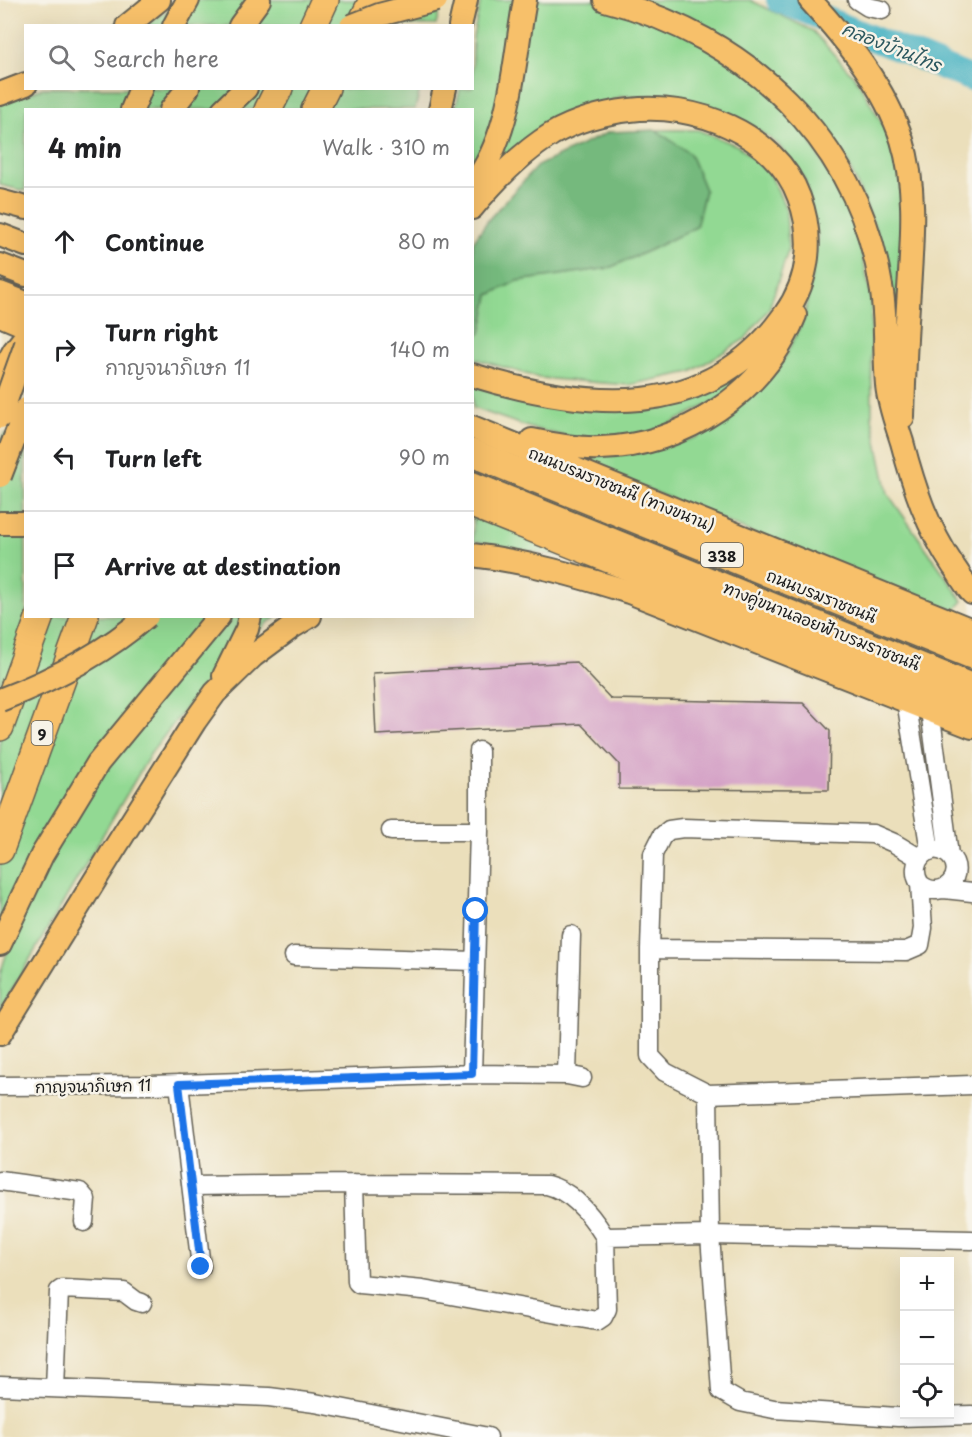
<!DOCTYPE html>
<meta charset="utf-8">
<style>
body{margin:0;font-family:"Playpen Sans","Playpen Sans Thai",sans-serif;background:#f6f6f6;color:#202124}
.controls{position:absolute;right:18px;bottom:18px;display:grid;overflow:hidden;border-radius:0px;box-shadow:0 6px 24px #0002}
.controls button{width:54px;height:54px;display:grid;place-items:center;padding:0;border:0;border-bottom:2px solid #e0e0e0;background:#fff;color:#202124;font:30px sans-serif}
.stop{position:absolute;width:18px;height:18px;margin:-14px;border:4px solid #1a73e8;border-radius:50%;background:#fff}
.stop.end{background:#1a73e8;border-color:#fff;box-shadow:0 2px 6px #0008}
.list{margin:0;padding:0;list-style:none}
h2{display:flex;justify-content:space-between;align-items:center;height:78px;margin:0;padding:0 24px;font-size:26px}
h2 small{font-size:20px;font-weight:400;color:#757577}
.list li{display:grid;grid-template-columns:39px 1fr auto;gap:18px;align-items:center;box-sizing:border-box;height:108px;padding:0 24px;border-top:2px solid #e0e0e0}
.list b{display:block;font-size:22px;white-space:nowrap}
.list p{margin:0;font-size:20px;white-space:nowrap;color:#757577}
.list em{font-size:20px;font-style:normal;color:#757577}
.icon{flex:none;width:33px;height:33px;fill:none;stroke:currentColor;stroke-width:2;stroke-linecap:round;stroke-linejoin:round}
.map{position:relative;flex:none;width:972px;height:1437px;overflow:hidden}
.search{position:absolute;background:#fff;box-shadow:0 6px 24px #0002;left:24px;top:24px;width:450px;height:66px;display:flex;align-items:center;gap:15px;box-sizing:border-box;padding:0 21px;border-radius:0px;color:#757577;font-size:22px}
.panel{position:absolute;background:#fff;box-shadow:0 6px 24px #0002;left:24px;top:108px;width:450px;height:510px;border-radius:0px}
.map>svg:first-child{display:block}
.green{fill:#92d993;stroke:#577a58;stroke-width:1.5}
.forest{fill:#75b97d;stroke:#486a4c;stroke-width:1.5}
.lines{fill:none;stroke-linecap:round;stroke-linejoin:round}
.river{stroke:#46b2c3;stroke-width:26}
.building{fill:#d4a1c6}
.minor-casing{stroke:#646054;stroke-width:21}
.major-casing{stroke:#646054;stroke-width:26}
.highway-casing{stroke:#646054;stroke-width:30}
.minor{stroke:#fff;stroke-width:18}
.major{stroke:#f7c06b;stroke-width:22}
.highway{stroke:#f7c06b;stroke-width:27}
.major-bridge-casing{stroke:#646054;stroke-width:26;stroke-linecap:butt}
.major-bridge{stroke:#f7c06b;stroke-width:22}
.route{stroke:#1a73e8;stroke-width:8}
.labels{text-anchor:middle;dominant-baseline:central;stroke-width:5;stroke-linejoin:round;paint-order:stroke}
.shield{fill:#f7f3e8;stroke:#5e5c59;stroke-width:1.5}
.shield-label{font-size:15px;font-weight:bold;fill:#1c1c1c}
.street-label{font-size:16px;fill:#1c1c1c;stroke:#f7f3e8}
.water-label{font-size:18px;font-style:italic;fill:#2d585f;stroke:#f7f3e8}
</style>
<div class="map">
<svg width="972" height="1437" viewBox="0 0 972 1437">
<rect width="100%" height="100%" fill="#f7f3e8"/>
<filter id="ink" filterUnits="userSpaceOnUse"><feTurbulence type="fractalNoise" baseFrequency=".0167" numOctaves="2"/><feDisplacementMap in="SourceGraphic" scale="12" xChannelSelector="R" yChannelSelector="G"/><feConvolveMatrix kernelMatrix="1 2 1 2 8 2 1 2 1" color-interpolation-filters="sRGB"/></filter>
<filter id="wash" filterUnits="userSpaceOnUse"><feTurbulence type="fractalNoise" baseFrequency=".008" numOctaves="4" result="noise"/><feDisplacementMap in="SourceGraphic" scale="24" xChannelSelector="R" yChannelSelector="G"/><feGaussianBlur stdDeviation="1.35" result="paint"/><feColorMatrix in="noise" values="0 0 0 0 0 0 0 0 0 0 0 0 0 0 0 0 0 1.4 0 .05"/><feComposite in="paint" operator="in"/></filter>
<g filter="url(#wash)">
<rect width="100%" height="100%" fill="#ebdfbb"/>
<path class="green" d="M 182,0 L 442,0 L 436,25 L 146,26 Z
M 481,0 L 750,0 L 813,31 L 857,80 L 888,134 L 900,170 L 903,228 L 895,330 L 878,235 L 846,158 L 818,121 L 806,133 L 856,224 L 871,298 L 872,418 L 888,494 L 963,601 L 956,609 L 930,607 L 573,458 L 647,452 L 697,437 L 723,419 L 780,367 L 804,319 L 818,238 L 805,180 L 778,144 L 746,122 L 677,100 L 622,96 L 549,127 L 473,203 L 472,110 L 455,110 L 460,89 L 472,88 L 473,37 Z
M 43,88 L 420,89 L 415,109 L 26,110 L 25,191 L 0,185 L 0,104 Z
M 656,130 L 698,130 L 738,146 L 770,174 L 786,209 L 788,251 L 769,309 L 745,339 L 691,372 L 628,385 L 539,378 L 473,358 L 473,338 L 481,333 L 489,295 L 517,281 L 609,268 L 650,250 L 696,227 L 705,190 L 690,154 Z
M 758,361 L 727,395 L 646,436 L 585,441 L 531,428 L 473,408 L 473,383 L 555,407 L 652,408 L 695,398 Z
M 4,433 L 25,441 L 26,616 L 278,617 L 268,622 L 205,683 L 151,753 L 0,1010 L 0,974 L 9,946 L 0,932 L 0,441 Z
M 473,509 L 613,566 L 473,541 Z"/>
<path class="forest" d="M 656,130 L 690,154 L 705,190 L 696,227 L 650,250 L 609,268 L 517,281 L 489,295 L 481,333 L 473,338 L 473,242 L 488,220 L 537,166 L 609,132 Z"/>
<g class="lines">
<path class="river" d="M 779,0 L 972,79"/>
</g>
<g id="blocks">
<path class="building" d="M 576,662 L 611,699 L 803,703 L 830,731 L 829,790 L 619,789 L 619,764 L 581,724 L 376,735 L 373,673 Z"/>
</g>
</g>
<g filter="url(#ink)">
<use href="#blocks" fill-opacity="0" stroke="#646054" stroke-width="1.5"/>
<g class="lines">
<g class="minor-casing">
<path id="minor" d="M 857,0 L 868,7 L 882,10
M 906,700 L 930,851
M 930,710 L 949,855
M 391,831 L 479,831
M 919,858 L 894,843 L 873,834 L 683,828 L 669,830 L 662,836 L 653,854 L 650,949 L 650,1056 L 665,1072 L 708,1094 L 972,1085
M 944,889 L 972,892
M 650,949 L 906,951 L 920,945 L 923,928 L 920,884 C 906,862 930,839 949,855 C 968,873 943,903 920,884
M 294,956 L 475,961
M 472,1074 L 479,831 L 479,751
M 567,1075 L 571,935
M 179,1084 L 201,1267
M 0,1086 L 151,1085 L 472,1074 L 567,1075 L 582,1078
M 708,1094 L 710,1235 L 721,1391 L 740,1402 L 774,1409 L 898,1417 L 972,1415
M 0,1181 L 80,1192 L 86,1199 L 84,1222
M 354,1184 L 357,1282 L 359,1284 L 423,1290 L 597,1321 L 603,1317 L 607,1309 L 605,1237
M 192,1186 L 354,1184 L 547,1185 C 572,1191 592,1216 605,1237 L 710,1235 L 972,1240
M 0,1386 L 269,1397 L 315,1403 L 488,1437
M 55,1388 L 59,1291 L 62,1289 L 124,1292 L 136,1301 L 142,1303"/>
</g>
<g class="major-casing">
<path id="major" d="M 605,0 C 746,36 858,139 881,286 C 887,318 884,352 887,385 C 889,405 896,423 902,442 C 914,488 927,527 954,567 C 960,575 965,585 972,593
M 810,0 C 847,41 885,87 902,140 C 917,189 912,240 909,290 C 906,332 904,375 903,417
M 127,26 L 159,0
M 174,26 L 188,0
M 240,26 L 259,0
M 460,26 L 466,0
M 0,94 L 26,84
M 132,110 L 141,88
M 171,110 L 188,88
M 223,110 L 246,88
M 440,110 L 445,88
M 472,186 C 513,133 513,63 525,0
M 0,201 L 26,208
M 472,208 C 495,180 521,153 552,134 C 575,121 603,113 630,110 C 693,102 776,133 799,197 C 814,237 810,279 785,314 C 708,424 586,410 472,375
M 0,235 L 26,245
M 0,265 L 26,275
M 0,293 L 26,303
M 0,315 L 26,326
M 0,376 L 14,351 L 25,337
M 472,427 L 972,630
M 532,440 C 555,445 578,449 601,448 C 685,445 764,393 795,315
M 472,483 L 972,685
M 0,523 L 26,523
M 472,555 C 526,561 578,576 629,592 L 972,727
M 224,676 L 247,629 L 250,616
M 0,944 L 42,855 L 98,763 L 219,616
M 0,1034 L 113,851 L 195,721 L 215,693 L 253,656 L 292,627 L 310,616"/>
</g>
<g class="highway-casing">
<path id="highway" d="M 313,26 L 325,0
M 360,26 L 373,0
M 268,110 L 279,88
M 315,110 L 326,88
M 472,453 L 972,655
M 472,504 L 972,704
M 0,727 L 40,616
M 0,850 L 85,616"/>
</g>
<use href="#minor" class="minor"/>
<use href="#major" class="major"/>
<use href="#highway" class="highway"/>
<g class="major-bridge-casing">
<path id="major-bridge" d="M 351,26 L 379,15 L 436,0
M 0,417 L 26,344
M 0,476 L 26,409
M 0,700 C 52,680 105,653 147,616"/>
</g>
<use href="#major-bridge" class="major-bridge"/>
</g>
</g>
<g class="lines" filter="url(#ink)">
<path class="route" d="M 201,1267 L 179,1084 L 472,1074 L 476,911"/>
</g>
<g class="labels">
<g class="shield">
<rect x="701" y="543" width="42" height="24" rx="4.5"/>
<rect x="31.5" y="721" width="21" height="24" rx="4.5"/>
</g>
<g class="shield-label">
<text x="722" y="555">338</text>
<text x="42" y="733">9</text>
</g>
<g class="street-label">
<text transform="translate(622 488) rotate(22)">ถนนบรมราชชนนี (ทางขนาน)</text>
<text transform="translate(822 595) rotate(22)">ถนนบรมราชชนนี</text>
<text transform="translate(822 625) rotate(22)">ทางคู่ขนานลอยฟ้าบรมราชชนนี</text>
<text transform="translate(93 1085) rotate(-1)">กาญจนาภิเษก 11</text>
</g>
<g class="water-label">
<text transform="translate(892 46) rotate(22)">คลองบ้านไทร</text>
</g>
</g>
</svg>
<div class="controls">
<button>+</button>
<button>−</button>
<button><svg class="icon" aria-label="locate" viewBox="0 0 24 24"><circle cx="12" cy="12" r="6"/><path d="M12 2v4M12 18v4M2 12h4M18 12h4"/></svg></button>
</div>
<div class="stop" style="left:476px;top:911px"></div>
<div class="stop end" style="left:201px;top:1267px"></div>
<div class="search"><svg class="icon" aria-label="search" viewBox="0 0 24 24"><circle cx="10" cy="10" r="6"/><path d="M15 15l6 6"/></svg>Search here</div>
<section class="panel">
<h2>4 min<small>Walk · 310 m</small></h2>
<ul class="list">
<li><svg class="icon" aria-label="ahead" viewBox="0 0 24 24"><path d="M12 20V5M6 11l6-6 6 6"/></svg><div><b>Continue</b></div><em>80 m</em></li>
<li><svg class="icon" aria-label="right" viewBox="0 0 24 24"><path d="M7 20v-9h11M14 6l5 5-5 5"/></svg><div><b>Turn right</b><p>กาญจนาภิเษก 11</p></div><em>140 m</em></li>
<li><svg class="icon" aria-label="left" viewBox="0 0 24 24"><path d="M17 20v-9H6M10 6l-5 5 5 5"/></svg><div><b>Turn left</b></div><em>90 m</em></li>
<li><svg class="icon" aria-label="arrive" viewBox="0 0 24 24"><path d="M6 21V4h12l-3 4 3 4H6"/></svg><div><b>Arrive at destination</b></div></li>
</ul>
</section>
</div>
